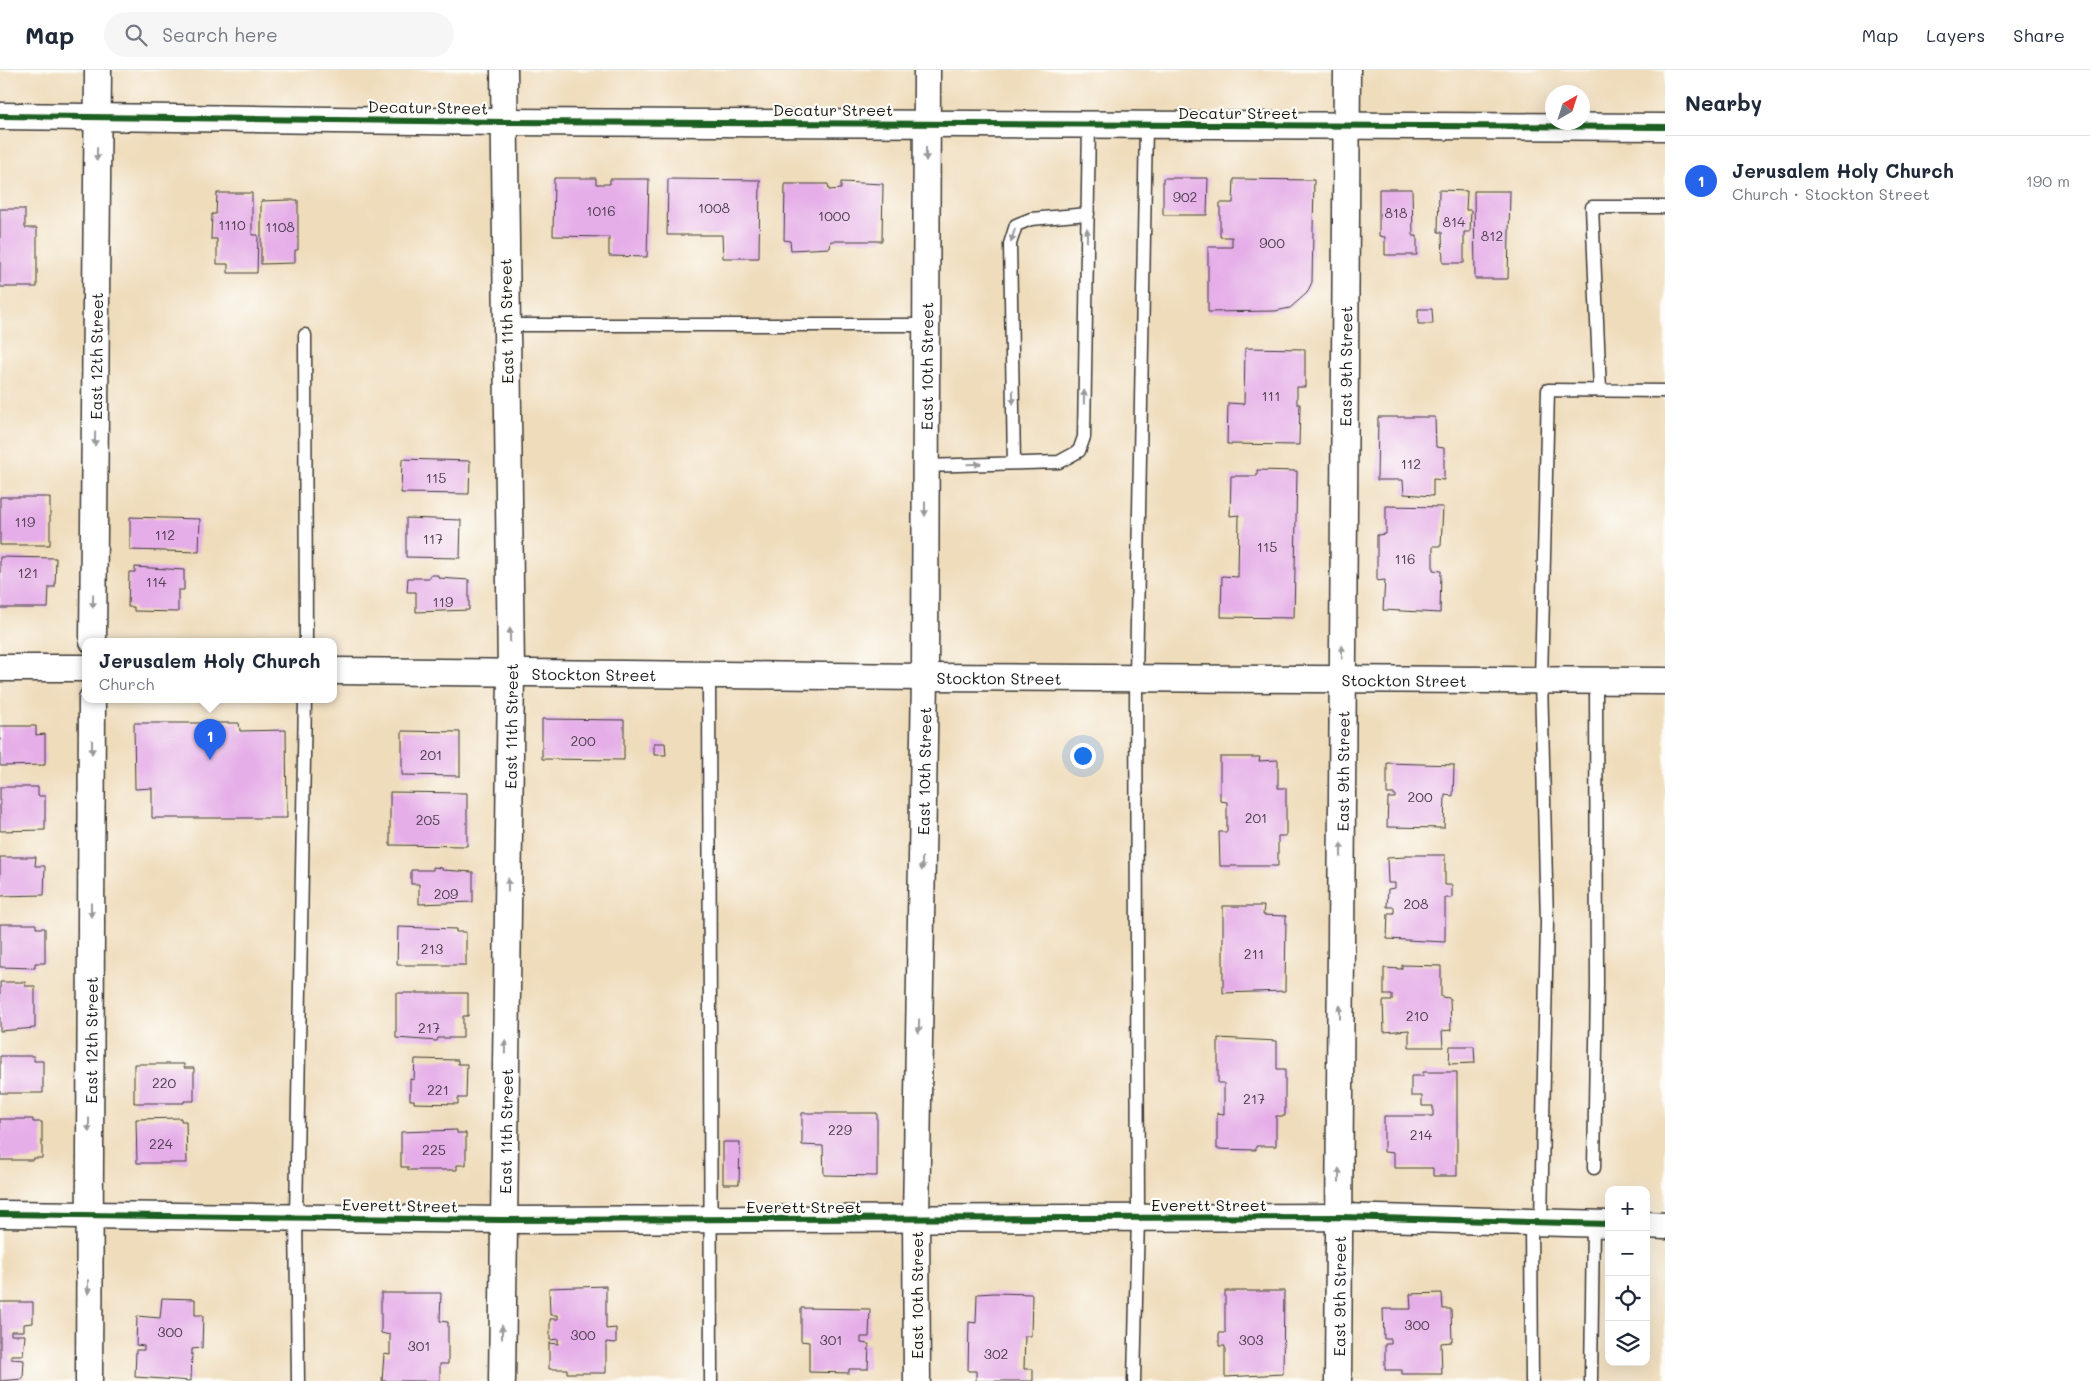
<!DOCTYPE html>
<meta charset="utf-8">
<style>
body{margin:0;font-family:Mali,sans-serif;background:#f6f6f7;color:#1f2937}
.controls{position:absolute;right:15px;bottom:15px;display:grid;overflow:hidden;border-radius:10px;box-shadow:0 5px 20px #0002}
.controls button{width:45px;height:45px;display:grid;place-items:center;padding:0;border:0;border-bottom:1px solid #e0e1e3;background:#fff;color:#1f2937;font:25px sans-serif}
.compass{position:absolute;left:1545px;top:15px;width:45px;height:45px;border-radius:50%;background:#fff;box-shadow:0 5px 20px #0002;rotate:39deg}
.you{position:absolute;left:1082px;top:685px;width:18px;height:18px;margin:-12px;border:4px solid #fff;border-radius:50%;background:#1a73e8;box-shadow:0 0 0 8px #1a73e833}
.badge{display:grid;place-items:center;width:32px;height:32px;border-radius:50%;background:#2563eb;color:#fff;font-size:16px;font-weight:700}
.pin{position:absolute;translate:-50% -41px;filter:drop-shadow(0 1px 2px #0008)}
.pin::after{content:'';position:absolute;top:26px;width:18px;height:15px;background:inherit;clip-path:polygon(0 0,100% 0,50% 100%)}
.popup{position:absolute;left:82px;top:568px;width:255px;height:65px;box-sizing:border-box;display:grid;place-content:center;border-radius:10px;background:#fff;filter:drop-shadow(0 1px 4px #0005);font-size:16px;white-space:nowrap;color:#747a83}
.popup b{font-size:19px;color:#1f2937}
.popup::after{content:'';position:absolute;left:50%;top:100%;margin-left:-10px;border:10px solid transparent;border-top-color:#fff}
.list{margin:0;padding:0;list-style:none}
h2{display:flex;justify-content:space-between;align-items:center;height:65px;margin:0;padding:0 20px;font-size:21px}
h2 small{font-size:16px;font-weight:400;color:#747a83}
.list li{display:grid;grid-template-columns:32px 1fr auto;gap:15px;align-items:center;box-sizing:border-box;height:90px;padding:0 20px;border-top:1px solid #e0e1e3}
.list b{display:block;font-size:19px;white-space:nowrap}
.list p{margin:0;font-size:16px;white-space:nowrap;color:#747a83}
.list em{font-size:16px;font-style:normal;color:#747a83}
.icon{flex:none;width:28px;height:28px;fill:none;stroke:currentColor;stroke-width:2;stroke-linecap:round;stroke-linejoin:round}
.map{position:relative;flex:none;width:1665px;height:1311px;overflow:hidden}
header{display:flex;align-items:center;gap:30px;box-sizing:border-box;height:70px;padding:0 25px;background:#fff;border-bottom:1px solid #e0e1e3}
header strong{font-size:24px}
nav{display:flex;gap:28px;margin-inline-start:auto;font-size:18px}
.search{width:350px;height:45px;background:#f6f6f7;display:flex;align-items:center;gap:12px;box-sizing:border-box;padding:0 18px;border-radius:28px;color:#747a83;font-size:19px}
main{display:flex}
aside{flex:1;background:#fff}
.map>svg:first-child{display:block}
.building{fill:#e5aee8}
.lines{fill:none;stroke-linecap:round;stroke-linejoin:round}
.service-casing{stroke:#3c3934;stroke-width:15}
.minor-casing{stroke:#3c3934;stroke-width:29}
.service{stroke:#fff;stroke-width:12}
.minor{stroke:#fff;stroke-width:26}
.cycleway-casing{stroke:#fdfcf7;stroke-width:9}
.cycleway{stroke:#1b5e20;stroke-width:6}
.oneway{fill:#999}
.labels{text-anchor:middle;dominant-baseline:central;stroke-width:4.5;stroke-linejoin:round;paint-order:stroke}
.number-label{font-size:14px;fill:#4e404f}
.street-label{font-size:16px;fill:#1c1c1c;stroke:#fdfcf7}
</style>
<header>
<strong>Map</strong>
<div class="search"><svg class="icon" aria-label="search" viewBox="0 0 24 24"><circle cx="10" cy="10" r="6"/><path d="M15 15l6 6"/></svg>Search here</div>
<nav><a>Map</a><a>Layers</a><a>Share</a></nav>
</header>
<main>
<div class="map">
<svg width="1665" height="1311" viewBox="0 0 1665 1311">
<rect width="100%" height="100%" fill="#fdfcf7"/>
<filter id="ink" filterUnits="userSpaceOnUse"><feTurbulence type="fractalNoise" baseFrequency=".02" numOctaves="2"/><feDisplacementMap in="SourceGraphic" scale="10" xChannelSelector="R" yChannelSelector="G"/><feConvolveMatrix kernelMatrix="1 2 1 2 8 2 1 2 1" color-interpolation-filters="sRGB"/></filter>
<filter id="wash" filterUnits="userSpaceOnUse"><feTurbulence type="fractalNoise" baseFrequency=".0096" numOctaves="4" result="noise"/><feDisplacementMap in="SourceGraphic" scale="20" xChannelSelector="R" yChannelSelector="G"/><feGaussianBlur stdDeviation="1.12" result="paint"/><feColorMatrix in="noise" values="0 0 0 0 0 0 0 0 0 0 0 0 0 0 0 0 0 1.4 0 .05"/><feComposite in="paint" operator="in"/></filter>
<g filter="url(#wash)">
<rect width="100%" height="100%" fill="#efdcbb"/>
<g id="blocks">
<path class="building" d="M 554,108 L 596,108 L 596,114 L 610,114 L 610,109 L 649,109 L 647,187 L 609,186 L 609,167 L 553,166 Z
M 1163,108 L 1208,108 L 1207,145 L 1163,145 Z
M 668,109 L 760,110 L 759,188 L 723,188 L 722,165 L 667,165 Z
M 1234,109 L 1314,110 L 1312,212 L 1307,223 L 1290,238 L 1275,241 L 1208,242 L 1208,177 L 1232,177 L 1232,167 L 1220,167 L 1220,133 L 1233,133 Z
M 841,112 L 883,114 L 882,171 L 831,171 L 830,178 L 791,180 L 790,171 L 784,170 L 785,114 L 828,114 L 829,120 L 841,119 Z
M 1379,119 L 1412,119 L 1413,166 L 1417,166 L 1417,185 L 1385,185 L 1385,167 L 1379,166 Z
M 1439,120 L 1467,121 L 1466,140 L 1471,140 L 1470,162 L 1464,162 L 1464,193 L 1443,193 L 1442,162 L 1438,162 Z
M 1474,121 L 1510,121 L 1508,209 L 1475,209 Z
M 217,123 L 252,123 L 252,165 L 258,165 L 257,203 L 228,203 L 228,194 L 217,194 L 217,169 L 211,169 L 212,144 L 216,144 Z
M 289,130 L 298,130 L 298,180 L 295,180 L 295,193 L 261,194 L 261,131 Z
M 0,139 L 25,139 L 25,158 L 37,158 L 37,217 L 0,217 Z
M 1418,239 L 1432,239 L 1433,254 L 1418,254 Z
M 1245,278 L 1305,279 L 1305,317 L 1297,317 L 1297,334 L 1300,334 L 1299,375 L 1227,374 L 1228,333 L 1244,334 Z
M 1378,347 L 1435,347 L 1436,377 L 1444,378 L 1444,410 L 1433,409 L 1433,426 L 1404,424 L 1403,410 L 1377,410 Z
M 402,389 L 470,391 L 469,424 L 401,423 Z
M 1257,400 L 1297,401 L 1294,548 L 1221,547 L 1222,506 L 1238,507 L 1239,445 L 1230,446 L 1231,406 L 1257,406 Z
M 0,427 L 50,427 L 50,475 L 0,475 Z
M 1386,436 L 1443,437 L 1441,476 L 1433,476 L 1433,500 L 1441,501 L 1440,543 L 1383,540 L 1385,510 L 1377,511 L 1377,465 L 1386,464 Z
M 130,447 L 200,449 L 199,482 L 130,480 Z
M 406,448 L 461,450 L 460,488 L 406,487 Z
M 0,487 L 56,488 L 55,517 L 49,517 L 48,538 L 0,538 Z
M 135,497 L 184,500 L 184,520 L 178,520 L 178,542 L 134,541 L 134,537 L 128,537 L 129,502 L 135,502 Z
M 430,505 L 438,505 L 438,508 L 469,510 L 469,540 L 416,542 L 416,522 L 407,522 L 408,508 L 430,508 Z
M 542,649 L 624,650 L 624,690 L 542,689 Z
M 134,653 L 239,653 L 240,661 L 286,660 L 287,748 L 152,748 L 152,718 L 135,719 Z
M 0,656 L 36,656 L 36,665 L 45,664 L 45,695 L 0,696 Z
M 402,661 L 460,662 L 460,706 L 402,705 Z
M 654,673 L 665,673 L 666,685 L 654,685 Z
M 1220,687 L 1260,687 L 1259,691 L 1278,690 L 1278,718 L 1286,718 L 1286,766 L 1278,766 L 1278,796 L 1220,796 L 1219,762 L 1227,762 L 1227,732 L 1220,731 Z
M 1387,693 L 1454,695 L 1453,726 L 1445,725 L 1444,758 L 1387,757 L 1388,728 L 1395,728 L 1395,724 L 1387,724 Z
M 0,717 L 38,717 L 38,726 L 45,726 L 45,760 L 0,761 Z
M 390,722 L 467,723 L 467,776 L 390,775 Z
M 1406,785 L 1445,785 L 1445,815 L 1452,815 L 1452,828 L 1445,828 L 1445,872 L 1387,869 L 1388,843 L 1394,843 L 1394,837 L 1387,837 L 1388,819 L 1395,818 L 1395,813 L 1388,813 L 1387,788 L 1406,787 Z
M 0,787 L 36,787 L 35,796 L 45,796 L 44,825 L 0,826 Z
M 433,797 L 442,798 L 442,800 L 473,802 L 473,832 L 419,834 L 419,814 L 411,814 L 411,800 L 433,800 Z
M 1223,836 L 1264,836 L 1263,845 L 1286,846 L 1285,921 L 1223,923 Z
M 0,854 L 36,854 L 36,858 L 45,858 L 45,893 L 35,893 L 35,898 L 0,897 Z
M 398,857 L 456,859 L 456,862 L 466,862 L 466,895 L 397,895 Z
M 1402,895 L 1441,896 L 1441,927 L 1450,928 L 1451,960 L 1442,961 L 1443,977 L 1409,977 L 1409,960 L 1384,962 L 1383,931 L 1392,931 L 1392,925 L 1384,925 L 1384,898 L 1402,899 Z
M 0,912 L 25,912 L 25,916 L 35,916 L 35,958 L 0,961 Z
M 396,923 L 468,923 L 468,946 L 463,946 L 463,968 L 438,968 L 437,971 L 396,968 Z
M 1218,968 L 1277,971 L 1277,999 L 1285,999 L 1285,1046 L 1276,1046 L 1276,1076 L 1256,1076 L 1256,1080 L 1217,1079 L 1217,1043 L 1224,1044 L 1224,1013 L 1218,1013 Z
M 1450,976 L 1474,976 L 1475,993 L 1449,994 Z
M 0,986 L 34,986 L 34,991 L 43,991 L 43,1023 L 0,1023 Z
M 415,989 L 458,990 L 458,994 L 467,994 L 466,1028 L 458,1028 L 458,1034 L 414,1033 L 414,1030 L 410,1030 L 410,1009 L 414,1010 Z
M 134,994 L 184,994 L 184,998 L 194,998 L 194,1031 L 184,1031 L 184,1033 L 134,1033 Z
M 1423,1002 L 1457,1002 L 1457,1106 L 1433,1106 L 1433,1098 L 1394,1098 L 1394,1083 L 1384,1082 L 1384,1046 L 1433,1046 L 1433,1036 L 1422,1036 L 1422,1026 L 1411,1026 L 1411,1006 L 1423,1006 Z
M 802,1043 L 877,1043 L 877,1106 L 824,1105 L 823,1076 L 802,1075 Z
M 181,1048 L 181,1051 L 186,1051 L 187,1093 L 137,1093 L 136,1049 Z
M 0,1049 L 33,1049 L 33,1052 L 42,1052 L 42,1088 L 33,1088 L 33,1090 L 0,1090 Z
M 457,1060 L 457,1063 L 466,1063 L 466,1095 L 457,1095 L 457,1100 L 408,1100 L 408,1097 L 401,1097 L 401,1062 Z
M 723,1072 L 740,1072 L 739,1114 L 723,1114 Z
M 606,1216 L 606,1259 L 616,1258 L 616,1273 L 606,1272 L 606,1303 L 567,1303 L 567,1299 L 549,1299 L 549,1273 L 558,1274 L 558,1269 L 550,1270 L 550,1249 L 558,1249 L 558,1245 L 550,1245 L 549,1218 Z
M 1225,1221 L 1284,1221 L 1283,1304 L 1225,1307 L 1225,1276 L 1219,1276 L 1219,1263 L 1225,1263 Z
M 381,1223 L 441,1223 L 440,1251 L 448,1252 L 448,1294 L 440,1294 L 440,1311 L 382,1311 L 384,1284 L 390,1285 L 390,1265 L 381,1263 Z
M 994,1223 L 1032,1224 L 1031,1266 L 1025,1266 L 1024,1299 L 1033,1299 L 1033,1311 L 976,1311 L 976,1301 L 968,1301 L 969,1252 L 976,1253 L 977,1224 Z
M 1442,1223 L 1443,1239 L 1451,1239 L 1452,1272 L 1441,1273 L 1442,1304 L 1402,1304 L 1402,1300 L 1385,1300 L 1385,1274 L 1391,1274 L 1391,1269 L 1384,1269 L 1383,1239 L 1411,1239 L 1410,1224 Z
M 162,1228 L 195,1229 L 195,1245 L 203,1245 L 202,1278 L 192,1279 L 191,1311 L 135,1307 L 136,1280 L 144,1280 L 144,1276 L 136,1275 L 137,1246 L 160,1248 Z
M 0,1232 L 33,1232 L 33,1253 L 24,1254 L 24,1261 L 11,1261 L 11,1265 L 25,1265 L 23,1285 L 11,1285 L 11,1289 L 24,1290 L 23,1309 L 0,1311 Z
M 801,1238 L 870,1239 L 869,1267 L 861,1267 L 861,1273 L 869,1274 L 868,1299 L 849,1299 L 849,1303 L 809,1302 L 809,1272 L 801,1271 Z"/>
</g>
</g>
<g filter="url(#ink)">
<use href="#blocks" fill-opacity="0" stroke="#3c3934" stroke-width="1"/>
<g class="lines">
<g class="service-casing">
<path id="service" d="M 506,255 L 926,255
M 305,265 L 306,571
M 1600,320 L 1592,137 L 1665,137
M 1014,393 L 1010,174 L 1016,155 L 1031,149 L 1088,144
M 925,396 L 1059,392 L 1079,381 L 1084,367 L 1089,54
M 709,605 L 711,1311
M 1594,1098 L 1597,915 L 1596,610
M 1531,1152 L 1532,1311
M 1541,1152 L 1547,852 L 1541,610 L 1548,320 L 1665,321
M 298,1311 L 296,1148 L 305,629
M 1134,1311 L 1138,1148 L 1136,608 L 1146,55
M 1591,1311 L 1593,1154"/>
</g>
<g class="minor-casing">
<g id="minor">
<path d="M 0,46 L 504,52 L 1665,57"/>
<path id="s1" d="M 93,571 L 98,0"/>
<path d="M 0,598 L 86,598"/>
<path id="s2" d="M 334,601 L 925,607 L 1665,611"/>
<path d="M 0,1144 L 503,1150 L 1339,1147 L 1609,1154"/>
<path d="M 1646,1155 L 1665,1156"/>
<path id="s3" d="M 89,1311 L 92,629"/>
<path id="s4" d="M 502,1311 L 511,603 L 504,0"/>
<path id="s5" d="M 917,1311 L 916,1149 L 925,607 L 927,0"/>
<path id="s6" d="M 1338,1311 L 1347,0"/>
</g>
</g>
<use href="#service" class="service"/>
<use href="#minor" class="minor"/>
<g class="cycleway-casing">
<path id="cycleway" d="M 0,46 L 504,52 L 1665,57
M 0,1144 L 503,1150 L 1339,1147 L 1609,1154"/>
</g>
<use href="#cycleway" class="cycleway"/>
</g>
<defs><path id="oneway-solid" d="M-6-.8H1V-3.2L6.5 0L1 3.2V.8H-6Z" transform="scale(1.25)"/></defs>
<g class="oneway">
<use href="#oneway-solid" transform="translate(97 84) rotate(91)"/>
<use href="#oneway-solid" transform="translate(926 84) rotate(90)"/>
<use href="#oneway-solid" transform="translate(1013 165) rotate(108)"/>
<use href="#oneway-solid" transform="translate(1087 165) rotate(-89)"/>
<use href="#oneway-solid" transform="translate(1013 327) rotate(89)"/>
<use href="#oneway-solid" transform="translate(1084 327) rotate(-89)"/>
<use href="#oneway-solid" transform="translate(95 369) rotate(91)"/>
<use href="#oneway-solid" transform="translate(974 394) rotate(-2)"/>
<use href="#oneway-solid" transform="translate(925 439) rotate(90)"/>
<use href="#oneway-solid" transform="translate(93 531) rotate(91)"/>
<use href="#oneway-solid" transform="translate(510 565) rotate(-91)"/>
<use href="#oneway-solid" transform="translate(1342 582) rotate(-90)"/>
<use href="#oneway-solid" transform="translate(92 677) rotate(90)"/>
<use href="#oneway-solid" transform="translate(1341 780) rotate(-90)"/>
<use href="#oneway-solid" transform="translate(922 794) rotate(91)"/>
<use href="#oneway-solid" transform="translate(508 815) rotate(-89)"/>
<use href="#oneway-solid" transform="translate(91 840) rotate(90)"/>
<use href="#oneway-solid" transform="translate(1340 942) rotate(-90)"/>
<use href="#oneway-solid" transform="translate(919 956) rotate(91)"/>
<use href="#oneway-solid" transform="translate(505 977) rotate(-89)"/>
<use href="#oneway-solid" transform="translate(89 1055) rotate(90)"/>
<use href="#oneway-solid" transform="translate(1339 1105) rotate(-90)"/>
<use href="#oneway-solid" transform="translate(88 1217) rotate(90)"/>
<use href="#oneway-solid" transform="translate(502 1262) rotate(-90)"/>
</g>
</g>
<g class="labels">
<g class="number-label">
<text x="1185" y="126">902</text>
<text x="714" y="137">1008</text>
<text x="601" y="140">1016</text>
<text x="1396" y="142">818</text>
<text x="834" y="145">1000</text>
<text x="1454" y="151">814</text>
<text x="232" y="154">1110</text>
<text x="280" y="156">1108</text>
<text x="1492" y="165">812</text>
<text x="1272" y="172">900</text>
<text x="1271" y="325">111</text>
<text x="1411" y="393">112</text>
<text x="436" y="407">115</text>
<text x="25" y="451">119</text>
<text x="165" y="464">112</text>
<text x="433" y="468">117</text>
<text x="1267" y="476">115</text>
<text x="1405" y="488">116</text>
<text x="28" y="502">121</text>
<text x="156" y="511">114</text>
<text x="443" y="531">119</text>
<text x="583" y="670">200</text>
<text x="431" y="684">201</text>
<text x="1420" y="726">200</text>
<text x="1256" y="747">201</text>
<text x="428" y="749">205</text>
<text x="446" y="823">209</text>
<text x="1416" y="833">208</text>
<text x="432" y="878">213</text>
<text x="1254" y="883">211</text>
<text x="1417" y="945">210</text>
<text x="429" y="957">217</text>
<text x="164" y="1012">220</text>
<text x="438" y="1019">221</text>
<text x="1254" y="1028">217</text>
<text x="840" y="1059">229</text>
<text x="1421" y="1064">214</text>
<text x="161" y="1073">224</text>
<text x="434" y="1079">225</text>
<text x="1417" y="1254">300</text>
<text x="170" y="1261">300</text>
<text x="583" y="1264">300</text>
<text x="831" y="1269">301</text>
<text x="1251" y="1269">303</text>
<text x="419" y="1275">301</text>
<text x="996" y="1283">302</text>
</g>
<g class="street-label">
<text transform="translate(428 37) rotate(1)">Decatur Street</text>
<text x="833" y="39">Decatur Street</text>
<text x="1238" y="42">Decatur Street</text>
<text transform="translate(506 251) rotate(-91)">East 11th Street</text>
<text stroke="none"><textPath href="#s1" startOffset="285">East 12th Street</textPath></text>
<text stroke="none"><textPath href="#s5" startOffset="1015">East 10th Street</textPath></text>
<text stroke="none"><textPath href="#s6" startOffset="1015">East 9th Street</textPath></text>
<text stroke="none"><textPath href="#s2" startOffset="260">Stockton Street</textPath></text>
<text stroke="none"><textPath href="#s2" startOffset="665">Stockton Street</textPath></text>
<text stroke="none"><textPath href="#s2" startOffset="1070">Stockton Street</textPath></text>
<text stroke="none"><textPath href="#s4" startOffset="655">East 11th Street</textPath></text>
<text stroke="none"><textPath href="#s6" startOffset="610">East 9th Street</textPath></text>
<text stroke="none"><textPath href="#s5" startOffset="610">East 10th Street</textPath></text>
<text stroke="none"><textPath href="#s3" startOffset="341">East 12th Street</textPath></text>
<text stroke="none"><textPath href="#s4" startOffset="250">East 11th Street</textPath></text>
<text x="1209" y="1134">Everett Street</text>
<text transform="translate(400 1135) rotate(1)">Everett Street</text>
<text x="804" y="1136">Everett Street</text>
<text transform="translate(916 1225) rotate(-90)">East 10th Street</text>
<text stroke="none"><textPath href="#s6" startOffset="85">East 9th Street</textPath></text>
</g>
</g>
</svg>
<div class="controls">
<button>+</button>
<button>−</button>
<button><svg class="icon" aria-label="locate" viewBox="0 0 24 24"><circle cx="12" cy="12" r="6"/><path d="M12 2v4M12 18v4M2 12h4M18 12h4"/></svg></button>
<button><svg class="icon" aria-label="layers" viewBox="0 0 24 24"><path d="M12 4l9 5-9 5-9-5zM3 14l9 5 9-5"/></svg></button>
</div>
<svg class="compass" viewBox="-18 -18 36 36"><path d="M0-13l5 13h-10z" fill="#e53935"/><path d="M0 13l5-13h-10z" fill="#747a83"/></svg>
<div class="you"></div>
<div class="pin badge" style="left:210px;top:690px">1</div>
<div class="popup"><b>Jerusalem Holy Church</b>Church</div>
</div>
<aside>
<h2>Nearby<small></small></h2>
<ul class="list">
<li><span class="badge">1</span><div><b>Jerusalem Holy Church</b><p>Church · Stockton Street</p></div><em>190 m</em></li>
</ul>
</aside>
</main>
